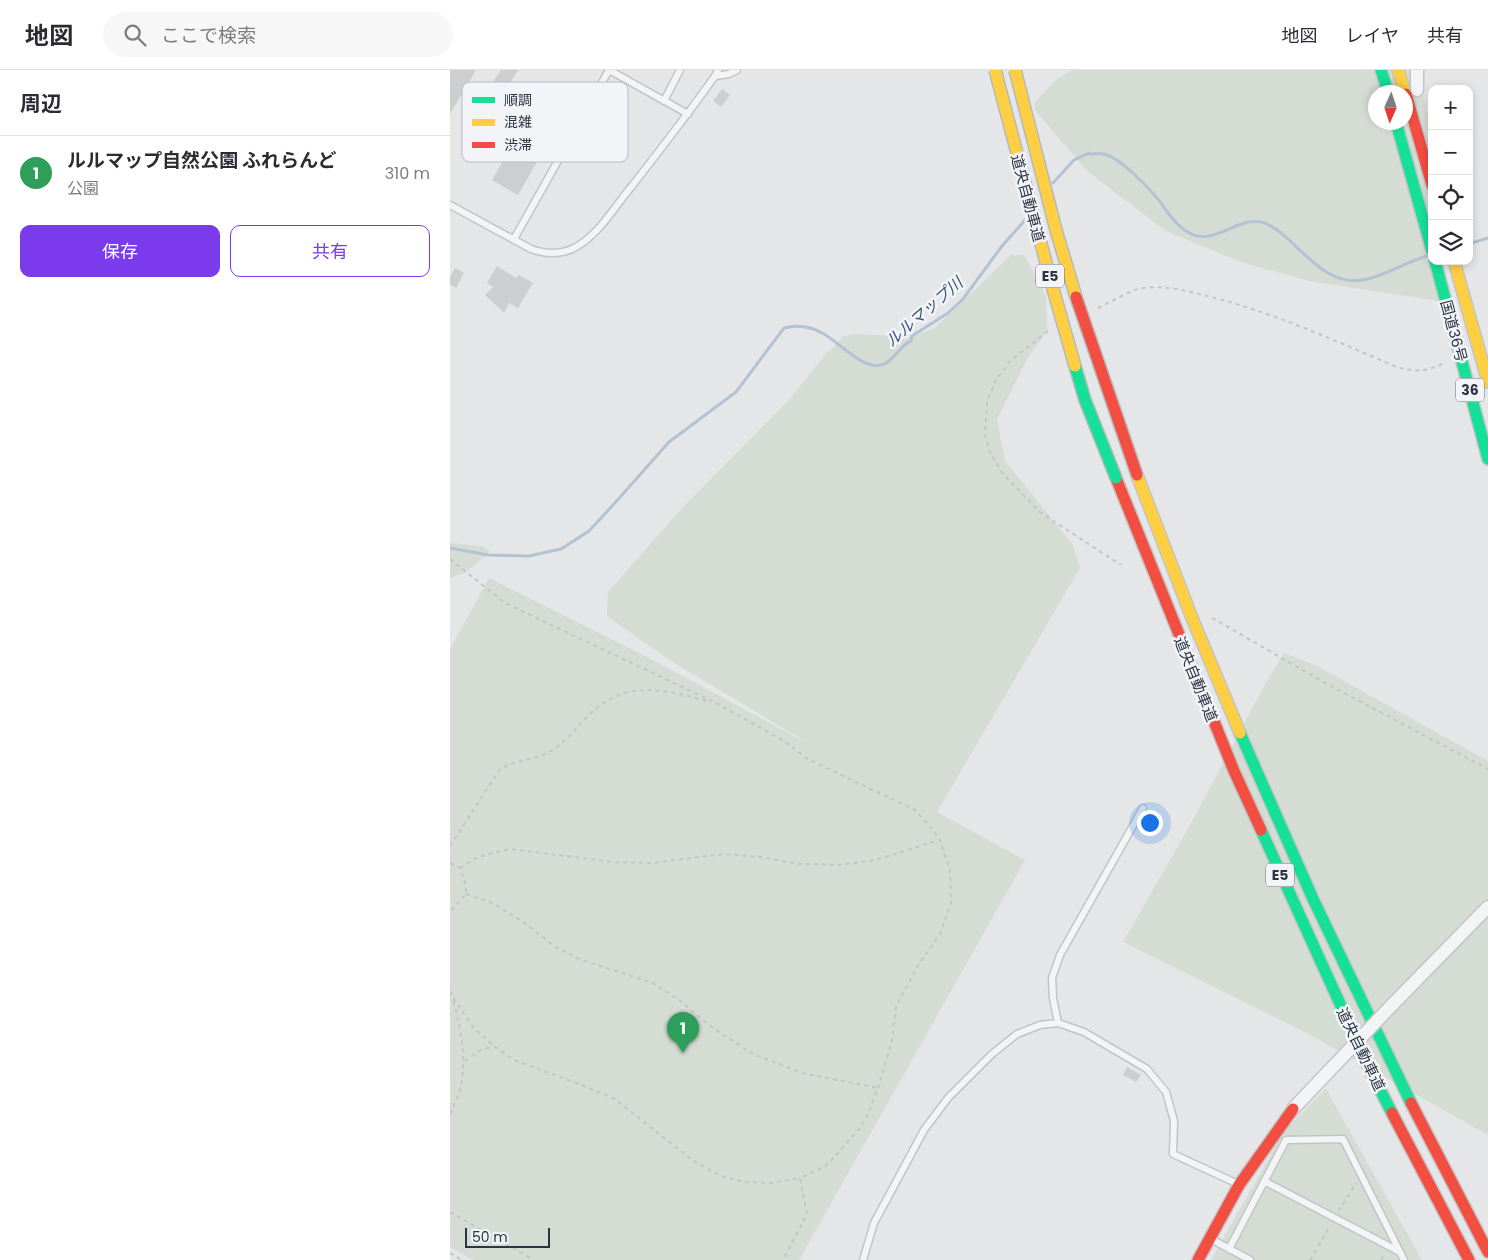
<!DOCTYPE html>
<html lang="ja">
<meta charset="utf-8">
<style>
body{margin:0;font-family:Poppins,"Noto Sans JP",sans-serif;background:#f7f7f7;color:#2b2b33}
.controls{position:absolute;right:15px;top:15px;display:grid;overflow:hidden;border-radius:10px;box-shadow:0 2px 8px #0003}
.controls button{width:45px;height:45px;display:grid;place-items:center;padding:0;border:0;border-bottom:1px solid #e1e1e2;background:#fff;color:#2b2b33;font:25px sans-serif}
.compass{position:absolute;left:918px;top:15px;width:45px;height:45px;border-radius:50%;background:#fff;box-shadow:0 2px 8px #0003;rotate:183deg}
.scale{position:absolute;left:15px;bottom:12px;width:85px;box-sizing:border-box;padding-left:5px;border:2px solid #2a3442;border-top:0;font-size:14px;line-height:18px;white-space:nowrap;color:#2a3442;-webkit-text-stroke:4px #f2f4f8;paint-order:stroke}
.you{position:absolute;left:699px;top:752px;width:18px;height:18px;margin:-12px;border:4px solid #fff;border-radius:50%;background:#1a73e8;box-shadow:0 0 0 8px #1a73e833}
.badge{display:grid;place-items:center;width:32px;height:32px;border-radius:50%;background:#7c3aed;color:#fff;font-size:16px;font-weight:700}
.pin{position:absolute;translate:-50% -41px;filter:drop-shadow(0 1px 2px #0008)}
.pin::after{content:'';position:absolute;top:26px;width:18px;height:15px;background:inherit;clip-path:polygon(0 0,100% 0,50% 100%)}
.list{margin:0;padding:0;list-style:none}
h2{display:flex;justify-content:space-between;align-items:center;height:65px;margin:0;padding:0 20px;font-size:21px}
h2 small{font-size:16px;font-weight:400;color:#7c7c81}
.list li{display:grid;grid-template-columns:32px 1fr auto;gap:15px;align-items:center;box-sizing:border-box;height:75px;padding:0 20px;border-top:1px solid #e1e1e2}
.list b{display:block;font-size:19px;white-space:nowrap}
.list p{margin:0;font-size:16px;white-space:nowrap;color:#7c7c81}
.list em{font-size:16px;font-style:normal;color:#7c7c81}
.actions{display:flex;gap:10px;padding:15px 20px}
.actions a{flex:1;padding:11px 0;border:1px solid #7c3aed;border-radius:10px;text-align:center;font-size:18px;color:#7c3aed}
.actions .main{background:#7c3aed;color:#fff}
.icon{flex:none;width:28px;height:28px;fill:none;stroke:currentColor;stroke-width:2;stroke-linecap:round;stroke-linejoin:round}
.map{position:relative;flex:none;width:1038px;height:1190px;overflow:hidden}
header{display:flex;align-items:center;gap:30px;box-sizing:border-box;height:70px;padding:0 25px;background:#fff;border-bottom:1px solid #e1e1e2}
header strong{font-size:24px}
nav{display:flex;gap:28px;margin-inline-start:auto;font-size:18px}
.search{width:350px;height:45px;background:#f7f7f7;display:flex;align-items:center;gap:12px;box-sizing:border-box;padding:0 18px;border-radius:28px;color:#7c7c81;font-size:19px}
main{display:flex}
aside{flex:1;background:#fff}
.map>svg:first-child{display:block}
.green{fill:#d5dcd4;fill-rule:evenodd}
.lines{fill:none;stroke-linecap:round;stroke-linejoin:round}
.stream{stroke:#b3c3d3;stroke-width:3}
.building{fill:#ccced0}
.lane-casing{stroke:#c2c4c6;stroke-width:9}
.street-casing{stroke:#c2c4c6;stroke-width:15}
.fast-casing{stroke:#c2c4c6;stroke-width:14}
.slow-casing{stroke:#c2c4c6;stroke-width:14}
.jam-casing{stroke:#c2c4c6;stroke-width:14}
.path{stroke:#c3c5c9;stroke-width:2;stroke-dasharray:4 4;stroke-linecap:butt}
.lane{stroke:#f3f4f6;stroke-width:6}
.street{stroke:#f3f4f6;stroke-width:12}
.fast{stroke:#16e098;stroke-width:11}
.slow{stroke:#ffcf43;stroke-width:11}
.jam{stroke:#f24e42;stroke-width:11}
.street-bridge-casing{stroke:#c2c4c6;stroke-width:15;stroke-linecap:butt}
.fast-bridge-casing{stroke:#b6b9bd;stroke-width:14;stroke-linecap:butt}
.slow-bridge-casing{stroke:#b6b9bd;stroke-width:14;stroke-linecap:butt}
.jam-bridge-casing{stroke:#b6b9bd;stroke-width:14;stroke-linecap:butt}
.street-bridge{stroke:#f3f4f6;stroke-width:12}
.fast-bridge{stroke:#16e098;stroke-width:11}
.slow-bridge{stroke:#ffcf43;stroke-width:11}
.jam-bridge{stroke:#f24e42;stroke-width:11}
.labels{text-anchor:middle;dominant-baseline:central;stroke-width:5;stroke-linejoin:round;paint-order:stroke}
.shield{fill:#f2f4f8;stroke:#666e79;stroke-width:1}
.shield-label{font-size:14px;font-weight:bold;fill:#2a3442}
.street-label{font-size:15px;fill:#2a3442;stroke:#f2f4f8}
.water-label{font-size:16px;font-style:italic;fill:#355476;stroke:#f2f4f8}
.key{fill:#f2f4f8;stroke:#b6bac1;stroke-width:1}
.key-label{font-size:14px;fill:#2a3442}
</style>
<header>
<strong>地図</strong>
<div class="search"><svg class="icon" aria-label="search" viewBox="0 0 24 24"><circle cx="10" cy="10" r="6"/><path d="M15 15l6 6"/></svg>ここで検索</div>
<nav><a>地図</a><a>レイヤ</a><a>共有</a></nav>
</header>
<main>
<aside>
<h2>周辺<small></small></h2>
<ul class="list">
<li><span class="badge" style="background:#2e9e5b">1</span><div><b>ルルマップ自然公園 ふれらんど</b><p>公園</p></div><em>310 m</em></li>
</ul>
<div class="actions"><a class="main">保存</a><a>共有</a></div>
</aside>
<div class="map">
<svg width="1038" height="1190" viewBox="0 0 1038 1190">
<rect width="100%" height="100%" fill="#e4e6e8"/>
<path class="green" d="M 623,0 L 967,0 L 982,62 L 982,191 L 989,231 L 859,211 L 791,192 L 716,161 L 637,101 L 585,40 L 585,32 L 607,9 ZM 926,22 L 956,22 L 956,52 L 926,52 Z
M 561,185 L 574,185 L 596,226 L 597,261 L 577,289 L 547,349 L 555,391 L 623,475 L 630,498 L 487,742 L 575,790 L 349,1190 L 23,1190 L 0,1177 L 0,579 L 39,508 L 197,587 L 361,675 L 221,591 L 157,546 L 158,522 L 234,436 L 337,332 L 375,285 L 394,266 L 408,264 L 461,267 L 485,258 Z
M 0,473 L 32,476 L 40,482 L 16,502 L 0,508 Z
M 834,583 L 867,596 L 1038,691 L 1038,1065 L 853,961 L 673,872 L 739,757 L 817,611 Z
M 876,1019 L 972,1190 L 761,1190 L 834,1061 Z"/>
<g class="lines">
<path class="stream" d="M 603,113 L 624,90 L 639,83 L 638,84 C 643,84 649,83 654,84 C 671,88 700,119 711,133 C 718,143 726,155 736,161 C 762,179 785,147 811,152 C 821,154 830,162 837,168 C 858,187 881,216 913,210 C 935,206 956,192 977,186
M 1019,174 L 1038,168
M 0,478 L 38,485 L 79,486 L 111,479 L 139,461 L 164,434 L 219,372 L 286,322 L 334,258 C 346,255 360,256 372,263 C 388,271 413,300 431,295 C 444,292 450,275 461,271 L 462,266 L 498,243 L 513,229 L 552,176 L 575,150"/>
</g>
<path class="building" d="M 0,0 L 26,0 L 0,44 Z
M 51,0 L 68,0 L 61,11 L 88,29 L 90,26 L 116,41 L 68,125 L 42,110 L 82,41 L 54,23 L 44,38 L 31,30 Z
M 272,19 L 280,25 L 271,37 L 263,31 Z
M 47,196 L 66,208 L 69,205 L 83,213 L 68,238 L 59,233 L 54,243 L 35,225 L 43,217 L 37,213 Z
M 5,198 L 14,203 L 6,218 L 0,214 L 0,207 Z
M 677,997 L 691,1005 L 686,1012 L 673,1005 Z"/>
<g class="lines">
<g class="lane-casing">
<path id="lane" d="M 159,0 L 238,44
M 265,6 L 279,4 L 287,0
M 214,31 L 230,0
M 0,135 L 81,179 C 95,184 108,185 122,179 C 148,167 164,137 182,116 C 210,80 238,44 265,6 L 268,0
M 64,169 L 159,0
M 608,953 L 603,928 L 602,908 L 610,885 L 693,738
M 814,1111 L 950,1182
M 761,1169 L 800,1190
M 779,1179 L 836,1070 L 893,1069 L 954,1190
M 413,1190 L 424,1153 L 474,1060 L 498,1028 L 542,984 L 567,964 L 590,955 L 608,953 L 634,962 L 697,999 L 716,1022 L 724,1051 L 723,1084 L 788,1114"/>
</g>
<g class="street-casing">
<path id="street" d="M 967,0 L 967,20
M 943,934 L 1038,837
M 843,1039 L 879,1001"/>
</g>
<g class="fast-casing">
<path id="fast" d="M 931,0 L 938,22
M 946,52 L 982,181
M 985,191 L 1038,389
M 790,663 L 863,829 L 961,1033
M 811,760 L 921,1002 L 942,1043"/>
</g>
<g class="slow-casing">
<path id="slow" d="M 948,0 L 955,22
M 1004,191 L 1038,312
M 687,405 L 742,548 L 790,663"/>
</g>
<g class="jam-casing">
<path id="jam" d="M 956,24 L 982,115
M 666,408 L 784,701 L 811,760
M 961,1033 L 1038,1182
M 942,1043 L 1019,1190
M 748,1190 L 789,1115 L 843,1039"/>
</g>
<path class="path" d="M 648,238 C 659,233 682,219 693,218 C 714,215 737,221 757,226 C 823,242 885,271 947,297 C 968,303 975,301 995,293
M 598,261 L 560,291 L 546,310 L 537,332 L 535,364 L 540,382 L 553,404 L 591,443 L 671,495
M 0,489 L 55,533 L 266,633 L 334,671 L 356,688 L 465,740 L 483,760 L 490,770 L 500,801 L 501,833 L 490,864 L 469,894 L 446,936 L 442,971 L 428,1018 L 418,1044 L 411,1057 L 376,1096 L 350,1108 L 357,1144 L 333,1190
M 762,548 L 877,614 L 1038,699
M 0,776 L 50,699 C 66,690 82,690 97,683 C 116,674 127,656 142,642 C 179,608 218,621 261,632
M 0,793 L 10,798 L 16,815 L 16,824 L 0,842
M 10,798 L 28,787 L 59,779 L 163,792 L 200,793 L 274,784 L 310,787 L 349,794 L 389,795 L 425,790 L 490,770
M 16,824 L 42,833 L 72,851 L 104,876 L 129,889 L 203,913 L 229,930 L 259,955 L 301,983 L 352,1003 L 428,1018
M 0,921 L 2,926 L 23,957 L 44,976 L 64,990 L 132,1015 L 165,1029 L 242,1090 L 271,1106 L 294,1112 L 322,1113 L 350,1108
M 15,991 L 31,980 L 44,976
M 0,1044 C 4,1035 9,1025 11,1015 C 17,985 10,957 3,929
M 889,1141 L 906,1113
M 0,1142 L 84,1190
M 0,1183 L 12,1190
M 860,1190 L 880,1156
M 931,1190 L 935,1183"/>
<use href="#lane" class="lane"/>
<use href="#street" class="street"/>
<use href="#fast" class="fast"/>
<use href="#slow" class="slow"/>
<use href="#jam" class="jam"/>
<g class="street-bridge-casing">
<path id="street-bridge" d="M 879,1001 L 943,934"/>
</g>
<g class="fast-bridge-casing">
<path id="fast-bridge" d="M 625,296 L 635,330 L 666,408"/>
</g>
<g class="slow-bridge-casing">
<path id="slow-bridge" d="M 545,0 L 603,219 L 625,296
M 565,0 L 606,160 L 626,227"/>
</g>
<g class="jam-bridge-casing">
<path id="jam-bridge" d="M 626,227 L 687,405"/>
</g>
<use href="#street-bridge" class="street-bridge"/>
<use href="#fast-bridge" class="fast-bridge"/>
<use href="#slow-bridge" class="slow-bridge"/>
<use href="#jam-bridge" class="jam-bridge"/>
</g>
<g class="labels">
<g class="shield">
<rect x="586" y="194.5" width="28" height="23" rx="4"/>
<rect x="1006" y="308.5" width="28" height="23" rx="4"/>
<rect x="816" y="793.5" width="28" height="23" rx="4"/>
</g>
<g class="shield-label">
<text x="600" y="206">E5</text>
<text x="1020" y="320">36</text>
<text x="830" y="805">E5</text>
</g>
<g class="street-label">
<text transform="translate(578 128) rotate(75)">道央自動車道</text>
<text transform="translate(1004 261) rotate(75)">国道36号</text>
<text transform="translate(746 609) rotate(68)">道央自動車道</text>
<text transform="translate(911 979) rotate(64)">道央自動車道</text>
</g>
<g class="water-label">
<text transform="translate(474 242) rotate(-41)">ルルマップ川</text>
</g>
</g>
<rect x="12" y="12" width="166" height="80" rx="8" class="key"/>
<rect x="22" y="27" width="23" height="6" fill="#16e098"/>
<rect x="22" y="49" width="23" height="7" fill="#ffcf43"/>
<rect x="22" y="72" width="23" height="6" fill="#f24e42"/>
<g class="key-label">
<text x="54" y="35">順調</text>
<text x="54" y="57">混雑</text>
<text x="54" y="80">渋滞</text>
</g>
</svg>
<div class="controls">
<button>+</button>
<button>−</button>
<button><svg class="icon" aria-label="locate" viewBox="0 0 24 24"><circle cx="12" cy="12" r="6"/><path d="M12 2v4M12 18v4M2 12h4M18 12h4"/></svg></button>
<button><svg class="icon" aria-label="layers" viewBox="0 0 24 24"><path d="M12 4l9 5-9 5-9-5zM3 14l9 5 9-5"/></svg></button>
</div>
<svg class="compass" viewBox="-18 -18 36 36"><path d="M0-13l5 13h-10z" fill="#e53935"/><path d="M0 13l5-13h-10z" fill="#7c7c81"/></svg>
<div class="scale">50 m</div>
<div class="you"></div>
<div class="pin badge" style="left:233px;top:983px;background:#2e9e5b">1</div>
</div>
</main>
